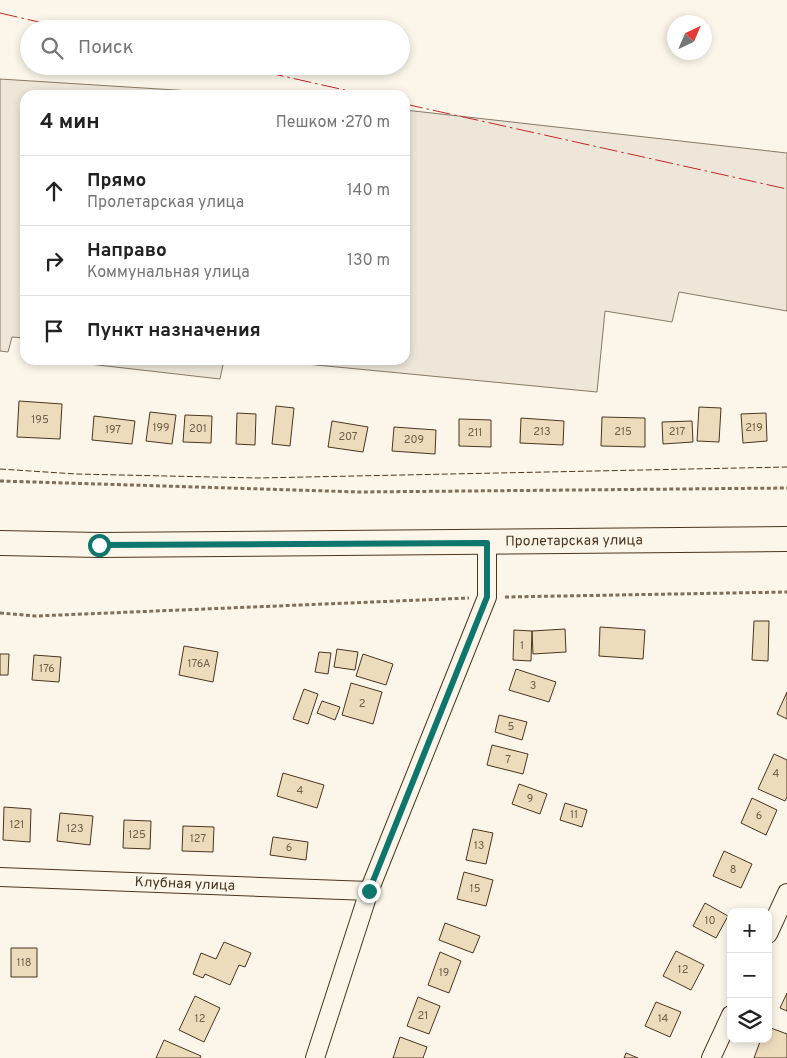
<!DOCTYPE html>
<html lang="ru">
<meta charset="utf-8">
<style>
body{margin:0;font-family:Overpass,sans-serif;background:#f6f6f6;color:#222}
.controls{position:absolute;right:15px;bottom:15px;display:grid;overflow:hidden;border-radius:10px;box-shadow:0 2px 8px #0003}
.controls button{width:45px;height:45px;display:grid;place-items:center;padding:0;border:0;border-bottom:1px solid #e0e0e0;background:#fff;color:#222;font:25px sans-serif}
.compass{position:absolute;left:667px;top:15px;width:45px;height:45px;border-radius:50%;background:#fff;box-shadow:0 2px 8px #0003;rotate:44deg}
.stop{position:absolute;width:15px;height:15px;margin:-11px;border:4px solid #0f766e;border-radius:50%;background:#fff}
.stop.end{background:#0f766e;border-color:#fff;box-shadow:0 1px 5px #0008}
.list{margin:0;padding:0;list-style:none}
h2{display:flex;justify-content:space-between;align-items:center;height:65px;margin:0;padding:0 20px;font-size:21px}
h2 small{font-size:16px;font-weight:400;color:#767676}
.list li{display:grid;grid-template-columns:32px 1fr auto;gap:15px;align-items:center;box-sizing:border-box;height:70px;padding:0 20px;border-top:1px solid #e0e0e0}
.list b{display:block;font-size:19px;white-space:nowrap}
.list p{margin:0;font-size:16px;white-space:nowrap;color:#767676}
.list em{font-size:16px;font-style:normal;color:#767676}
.icon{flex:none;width:28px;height:28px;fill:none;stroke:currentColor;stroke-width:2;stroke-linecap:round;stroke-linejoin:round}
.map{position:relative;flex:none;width:787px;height:1058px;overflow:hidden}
.search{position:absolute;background:#fff;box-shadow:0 2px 8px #0003;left:20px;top:20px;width:390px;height:55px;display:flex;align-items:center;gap:12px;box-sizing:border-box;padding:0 18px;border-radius:28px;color:#767676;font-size:19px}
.panel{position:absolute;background:#fff;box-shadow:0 2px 8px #0003;left:20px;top:90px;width:390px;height:275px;border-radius:15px}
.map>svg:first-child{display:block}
.green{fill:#ede6d9;stroke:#887966}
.building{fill:#ecdcbc;stroke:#4a3520}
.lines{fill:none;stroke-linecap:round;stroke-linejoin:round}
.minor-casing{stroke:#4a3520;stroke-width:20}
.secondary-casing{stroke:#4a3520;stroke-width:26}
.path{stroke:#7f6f5c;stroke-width:3;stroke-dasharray:4 2.5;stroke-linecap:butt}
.minor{stroke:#fbf6e9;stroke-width:18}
.secondary{stroke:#fbf6e9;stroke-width:24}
.fence{stroke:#4a3520;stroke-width:1;stroke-dasharray:6 2.5;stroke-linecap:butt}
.power{stroke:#c62828;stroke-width:1;stroke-dasharray:18 4 2.5 4;stroke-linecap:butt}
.route{stroke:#0f766e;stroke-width:6}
.labels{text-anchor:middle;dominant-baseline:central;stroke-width:4;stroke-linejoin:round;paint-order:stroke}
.number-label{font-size:11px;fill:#725f47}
.street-label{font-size:14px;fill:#4a3520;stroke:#fbf6e9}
</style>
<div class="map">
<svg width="787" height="1058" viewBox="0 0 787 1058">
<rect width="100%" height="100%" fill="#fbf6e9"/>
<path class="green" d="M 0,79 L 255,95 L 25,95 L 25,338 L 12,337 L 8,352 L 0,351 Z
M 405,110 L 787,153 L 787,311 L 679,292 L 672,322 L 605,311 L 597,392 L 285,362 L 285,360 L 405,360 Z
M 89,360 L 224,360 L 220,379 L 89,364 Z"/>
<path class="building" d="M 19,401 L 62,404 L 60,439 L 17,437 Z
M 276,406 L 294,408 L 290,446 L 272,444 Z
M 699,407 L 721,408 L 719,442 L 697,441 Z
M 150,412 L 176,415 L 172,444 L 146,441 Z
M 237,413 L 256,414 L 255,445 L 236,444 Z
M 766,413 L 767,441 L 743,443 L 741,414 Z
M 185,415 L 212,416 L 211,443 L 183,442 Z
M 94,416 L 135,421 L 132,444 L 92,440 Z
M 602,417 L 645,418 L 645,447 L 601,446 Z
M 521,418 L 564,421 L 563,445 L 520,443 Z
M 459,419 L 491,420 L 491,447 L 459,446 Z
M 332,421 L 368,427 L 363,452 L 328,447 Z
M 692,421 L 693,442 L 663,444 L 662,422 Z
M 394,427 L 436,430 L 435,454 L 392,451 Z
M 754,621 L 769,621 L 768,661 L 752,660 Z
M 600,627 L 645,630 L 643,659 L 599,656 Z
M 565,629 L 566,652 L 533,654 L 532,631 Z
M 514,630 L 532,631 L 531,661 L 513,660 Z
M 184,646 L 218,652 L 213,682 L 179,675 Z
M 337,649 L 358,652 L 355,670 L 334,667 Z
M 319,652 L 331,653 L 328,674 L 315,672 Z
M 0,654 L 9,654 L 8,675 L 0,675 Z
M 363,654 L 393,664 L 386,685 L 356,676 Z
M 34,655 L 61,657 L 59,682 L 32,680 Z
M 516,669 L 556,682 L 549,702 L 509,690 Z
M 351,683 L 382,692 L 373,724 L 342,715 Z
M 304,689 L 318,694 L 308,724 L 293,719 Z
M 787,692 L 787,719 L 777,714 Z
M 322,701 L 340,707 L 335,720 L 317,713 Z
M 499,715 L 527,722 L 522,740 L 495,732 Z
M 492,745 L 528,754 L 523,774 L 487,765 Z
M 774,754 L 787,760 L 787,797 L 785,801 L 758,789 Z
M 283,773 L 324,785 L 317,808 L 277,796 Z
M 519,784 L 547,794 L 540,814 L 512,804 Z
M 752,798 L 777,810 L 766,835 L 741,823 Z
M 565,803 L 587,810 L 582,827 L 560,820 Z
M 4,807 L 31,809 L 30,842 L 3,840 Z
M 60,813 L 93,816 L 90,845 L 57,841 Z
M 124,820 L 151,821 L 150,849 L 123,848 Z
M 183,826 L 214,827 L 213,852 L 182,851 Z
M 473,829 L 493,833 L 486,864 L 466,860 Z
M 273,837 L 308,842 L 306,860 L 270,855 Z
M 724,851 L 752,864 L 741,888 L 713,876 Z
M 464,872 L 493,880 L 486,906 L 457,899 Z
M 705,903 L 728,916 L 716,938 L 693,926 Z
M 445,923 L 480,936 L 473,953 L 439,940 Z
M 224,942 L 251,953 L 245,967 L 239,965 L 230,985 L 205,974 L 203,978 L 193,974 L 201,953 L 216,959 Z
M 11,948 L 37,948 L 37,977 L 11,977 Z
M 676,951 L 704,965 L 691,990 L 663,976 Z
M 440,952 L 461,961 L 449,993 L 428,985 Z
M 787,993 L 787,1011 L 780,1008 Z
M 195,996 L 220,1008 L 204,1042 L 179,1030 Z
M 418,997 L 440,1006 L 429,1034 L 407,1026 Z
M 656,1002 L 681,1012 L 670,1037 L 645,1026 Z
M 768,1027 L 787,1034 L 787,1058 L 754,1058 L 761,1039 L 768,1039 Z
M 400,1037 L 427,1047 L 423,1058 L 393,1058 Z
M 164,1040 L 201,1056 L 200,1058 L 156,1058 Z
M 626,1053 L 638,1058 L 624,1058 Z"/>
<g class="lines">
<g class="minor-casing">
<g id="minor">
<path id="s1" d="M 0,877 L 369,891"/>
<path d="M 768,934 L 787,893"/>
<path d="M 315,1058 L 369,891 L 487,597 L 487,543"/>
<path d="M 711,1058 L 731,1015"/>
</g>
</g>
<g class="secondary-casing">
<g id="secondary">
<path id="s2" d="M 0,543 L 99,545 L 787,539"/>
</g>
</g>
<path class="path" d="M 0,481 L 360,492 L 787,488
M 505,597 L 787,592
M 0,613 L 36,616 L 469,598"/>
<use href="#minor" class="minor"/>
<use href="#secondary" class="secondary"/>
<path class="fence" d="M 0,469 L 76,474 L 258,478 L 787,467"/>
<path class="power" d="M 0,13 L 69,29
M 238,66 L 367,95
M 405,104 L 787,189"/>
</g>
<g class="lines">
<path class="route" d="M 99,545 L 487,543 L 487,597 L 369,891"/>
</g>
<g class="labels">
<g class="number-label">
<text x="40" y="420">195</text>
<text x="161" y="428">199</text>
<text x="754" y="428">219</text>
<text x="198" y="429">201</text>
<text x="113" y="430">197</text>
<text x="542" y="432">213</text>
<text x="623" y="432">215</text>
<text x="677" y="432">217</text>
<text x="475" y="433">211</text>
<text x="348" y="437">207</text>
<text x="414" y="440">209</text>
<text x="522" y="646">1</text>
<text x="199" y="664">176А</text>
<text x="47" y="669">176</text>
<text x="533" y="686">3</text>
<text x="362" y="704">2</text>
<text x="511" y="727">5</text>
<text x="508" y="760">7</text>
<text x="776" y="774">4</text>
<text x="300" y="791">4</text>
<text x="530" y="799">9</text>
<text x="574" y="815">11</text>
<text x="759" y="816">6</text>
<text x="17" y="825">121</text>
<text x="75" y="829">123</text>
<text x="137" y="835">125</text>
<text x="198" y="839">127</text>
<text x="479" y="846">13</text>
<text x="289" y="848">6</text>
<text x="733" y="870">8</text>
<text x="475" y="889">15</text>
<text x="710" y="921">10</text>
<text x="24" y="963">118</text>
<text x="683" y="970">12</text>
<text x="444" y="973">19</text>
<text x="423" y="1016">21</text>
<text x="200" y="1019">12</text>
<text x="663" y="1019">14</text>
</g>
<g class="street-label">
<text stroke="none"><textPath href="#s2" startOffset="574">Пролетарская улица</textPath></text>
<text stroke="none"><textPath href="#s1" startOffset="185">Клубная улица</textPath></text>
</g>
</g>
</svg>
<div class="controls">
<button>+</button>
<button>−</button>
<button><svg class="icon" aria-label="layers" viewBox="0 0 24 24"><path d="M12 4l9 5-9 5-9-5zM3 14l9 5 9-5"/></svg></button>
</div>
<svg class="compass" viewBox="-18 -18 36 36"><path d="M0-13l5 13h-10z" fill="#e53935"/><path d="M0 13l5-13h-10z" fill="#767676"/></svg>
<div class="stop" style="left:99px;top:545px"></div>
<div class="stop end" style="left:369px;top:891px"></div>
<div class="search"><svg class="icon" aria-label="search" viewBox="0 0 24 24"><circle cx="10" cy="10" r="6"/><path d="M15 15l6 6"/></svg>Поиск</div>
<section class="panel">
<h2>4 мин<small>Пешком · 270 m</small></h2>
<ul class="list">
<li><svg class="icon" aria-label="ahead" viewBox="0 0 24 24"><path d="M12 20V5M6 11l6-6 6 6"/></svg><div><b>Прямо</b><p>Пролетарская улица</p></div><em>140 m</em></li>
<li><svg class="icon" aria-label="right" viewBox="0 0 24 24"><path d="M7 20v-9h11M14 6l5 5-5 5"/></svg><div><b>Направо</b><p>Коммунальная улица</p></div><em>130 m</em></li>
<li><svg class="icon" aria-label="arrive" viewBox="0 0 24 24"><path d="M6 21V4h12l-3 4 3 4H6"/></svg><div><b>Пункт назначения</b></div></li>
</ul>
</section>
</div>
